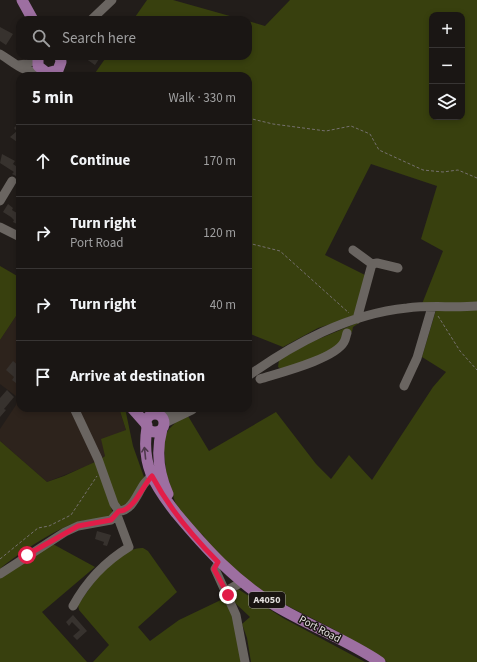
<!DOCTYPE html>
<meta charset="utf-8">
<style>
body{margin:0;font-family:"Source Sans 3",sans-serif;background:#231f1d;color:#f1f3f6}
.controls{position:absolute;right:12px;top:12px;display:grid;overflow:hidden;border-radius:8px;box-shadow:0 2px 6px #0003}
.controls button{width:36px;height:36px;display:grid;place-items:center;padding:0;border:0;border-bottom:1px solid #383534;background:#1a1614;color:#f1f3f6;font:20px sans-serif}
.stop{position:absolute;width:12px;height:12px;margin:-9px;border:3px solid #e11d48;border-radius:50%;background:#fff}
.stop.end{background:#e11d48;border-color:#fff;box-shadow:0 1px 4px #0008}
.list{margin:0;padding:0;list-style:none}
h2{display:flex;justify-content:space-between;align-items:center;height:52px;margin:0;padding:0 16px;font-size:17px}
h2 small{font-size:13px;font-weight:400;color:#9f9fa0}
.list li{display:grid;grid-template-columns:26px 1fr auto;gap:12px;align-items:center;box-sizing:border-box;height:72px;padding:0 16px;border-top:1px solid #383534}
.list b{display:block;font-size:15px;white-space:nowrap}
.list p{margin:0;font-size:13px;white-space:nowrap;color:#9f9fa0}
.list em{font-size:13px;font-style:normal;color:#9f9fa0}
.icon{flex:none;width:22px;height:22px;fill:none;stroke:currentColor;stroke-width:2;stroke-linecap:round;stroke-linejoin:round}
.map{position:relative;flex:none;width:477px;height:662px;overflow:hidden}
.search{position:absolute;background:#1a1614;box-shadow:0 2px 6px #0003;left:16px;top:16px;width:236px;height:44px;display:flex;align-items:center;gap:10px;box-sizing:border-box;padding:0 14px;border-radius:12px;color:#9f9fa0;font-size:15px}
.panel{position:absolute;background:#1a1614;box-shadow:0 2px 6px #0003;left:16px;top:72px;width:236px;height:340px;border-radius:12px}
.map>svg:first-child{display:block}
.built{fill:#2d231c}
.green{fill:#38400e;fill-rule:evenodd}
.building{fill:#37322e}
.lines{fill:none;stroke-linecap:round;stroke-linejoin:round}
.path{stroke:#75706e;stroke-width:1;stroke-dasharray:3 2;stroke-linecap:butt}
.minor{stroke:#6a6561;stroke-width:9}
.major{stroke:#9d6fa1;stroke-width:11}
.oneway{stroke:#4e384b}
.route{stroke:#e11d48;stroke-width:5}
.labels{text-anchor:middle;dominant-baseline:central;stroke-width:3;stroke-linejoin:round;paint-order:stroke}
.shield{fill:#191411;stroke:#a6a2a0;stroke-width:1}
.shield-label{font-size:10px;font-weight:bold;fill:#e2dfdd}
.street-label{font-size:11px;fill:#e2dfdd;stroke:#191411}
</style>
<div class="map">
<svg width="477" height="662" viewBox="0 0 477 662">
<rect width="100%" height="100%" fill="#221d1a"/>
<path class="built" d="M 20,310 L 20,408 L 119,408 L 126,430 L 105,456 L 87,466 L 47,482 L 0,441 L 0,429 L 16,405 L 16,396 L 0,384 L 0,340 Z"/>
<path class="green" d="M 147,0 L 173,0 L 244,20 L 133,20 Z
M 290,0 L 477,0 L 477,304 L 422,304 L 443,251 L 421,239 L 437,186 L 371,164 L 325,255 L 367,276 L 353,317 L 318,328 L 283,347 L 248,333 L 248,76 L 93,76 L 107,56 L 248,56 L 248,21 L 265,26 ZM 432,15 L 462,15 L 462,117 L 432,117 Z
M 0,266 L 19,277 L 20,310 L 0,340 Z
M 477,309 L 477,662 L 387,662 L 335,630 L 272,598 L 242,577 L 208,544 L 203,535 L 194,529 L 176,505 L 166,473 L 164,448 L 165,436 L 169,429 L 178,420 L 188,416 L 209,451 L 276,412 L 316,464 L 331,479 L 349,455 L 372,480 L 433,387 L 446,372 L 422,357 L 436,310 Z
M 362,321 L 353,327 L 352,332 L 350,332 C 331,355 308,360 281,369 L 278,367 L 279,360 L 309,343 Z
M 119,408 L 125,408 L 133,446 L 144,477 L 130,501 L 122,506 L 118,505 L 101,459 L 105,456 L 101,439 L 126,430 Z
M 0,441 L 47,482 L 64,476 L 97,461 L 113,514 L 110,518 C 101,519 91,519 82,521 C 63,524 14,556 0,569 Z
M 51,543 L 95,567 L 42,612 L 87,662 L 0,662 L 0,576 Z
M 143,548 L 148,551 L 177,592 L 138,627 L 150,641 L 179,620 L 225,598 L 236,621 L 242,662 L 93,662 L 109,645 L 79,610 L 78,605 C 92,585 116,547 143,548 Z
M 238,589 L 283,618 L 365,662 L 251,662 L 247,638 L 242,624 L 250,617 L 233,601 L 230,594 Z"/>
<path class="building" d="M 0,27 L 13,34 L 6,45 L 0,41 Z
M 82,56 L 101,56 L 95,65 Z
M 20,122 L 20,144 L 10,137 L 17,131 L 14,128 Z
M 2,154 L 15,161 L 13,164 L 20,169 L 20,178 L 12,174 L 14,172 L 0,163 Z
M 8,204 L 13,208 L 12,210 L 20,215 L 17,224 L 13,222 L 14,220 L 11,217 L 3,212 Z
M 13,361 L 20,367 L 20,386 L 12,380 L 14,377 L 6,370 Z
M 7,390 L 14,397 L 4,409 L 6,410 L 0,417 L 0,398 Z
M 97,531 L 111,535 L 107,546 L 103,545 L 104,542 L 95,539 Z
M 73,615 L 87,631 L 77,640 L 73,636 L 80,630 L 72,622 L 69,626 L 66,622 Z"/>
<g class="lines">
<path class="path" d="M 248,118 L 273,124 L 326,131 L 351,126 L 370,134 L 379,150 L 423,170 L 443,172 L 458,170 L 477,178
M 248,243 L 280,251 L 349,313
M 438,316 L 460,351 L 477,370
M 0,559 L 38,528 L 49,526 L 71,515 L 97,476"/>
<path class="minor" d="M 91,20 L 112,0
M 0,54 C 15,63 24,74 43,72
M 18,65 L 27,64 L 37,58
M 0,201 L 12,181
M 0,227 L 20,237
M 353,250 L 372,264 L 357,319
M 372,264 L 377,263 L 398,268
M 248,376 C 295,343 348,314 407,308 C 430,305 454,308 477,306
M 260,379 C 279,373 335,359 344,342 C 346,339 346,335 347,333
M 404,386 L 417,358 L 432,307
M 74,408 L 98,459 L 114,504 L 119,511
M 159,414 L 193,409
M 165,423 L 192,410
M 219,562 L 215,569 L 236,615 L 245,662
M 0,574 L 65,532 L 78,526 L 111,520 L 119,511 C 132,511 137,494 144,484 C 147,480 152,476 155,472
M 226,591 L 242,582
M 73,606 C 86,582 106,561 129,547 L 117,515"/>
<path class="major" d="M 22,0 L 33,20
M 38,56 L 38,66 L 47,73 L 58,70 L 61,62 L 60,56
M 132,408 L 147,425
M146 423a9 9 0 1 1 18 0a9 9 0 1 1-18 0Z
M 147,427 C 141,465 154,485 176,513 C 206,549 235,581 276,606 C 310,626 347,640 380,662
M 162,429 C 156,451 159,474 168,494"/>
</g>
<defs><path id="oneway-shaft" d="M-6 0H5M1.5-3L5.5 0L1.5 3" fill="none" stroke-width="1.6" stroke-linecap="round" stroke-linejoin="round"/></defs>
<use class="oneway" href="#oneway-shaft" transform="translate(145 453) rotate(-96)"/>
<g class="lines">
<path class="route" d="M 27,555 L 78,526 L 111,520 L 119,511 C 134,511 142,486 152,476 C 169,508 193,537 218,562 L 214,569 L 228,595"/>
</g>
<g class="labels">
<rect class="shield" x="249" y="592" width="36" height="16" rx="3"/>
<g class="shield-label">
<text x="267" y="600">A4050</text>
</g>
<g class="street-label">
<text transform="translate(320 629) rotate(28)">Port Road</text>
</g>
</g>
</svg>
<div class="controls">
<button>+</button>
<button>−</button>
<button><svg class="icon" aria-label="layers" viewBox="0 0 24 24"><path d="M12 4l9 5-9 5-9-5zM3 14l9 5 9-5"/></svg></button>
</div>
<div class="stop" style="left:27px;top:555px"></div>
<div class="stop end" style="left:228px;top:595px"></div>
<div class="search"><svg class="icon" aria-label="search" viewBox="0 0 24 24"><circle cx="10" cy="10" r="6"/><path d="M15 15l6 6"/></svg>Search here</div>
<section class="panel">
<h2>5 min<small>Walk · 330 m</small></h2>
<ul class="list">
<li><svg class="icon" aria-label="ahead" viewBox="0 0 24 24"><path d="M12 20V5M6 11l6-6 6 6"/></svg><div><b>Continue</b></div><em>170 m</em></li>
<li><svg class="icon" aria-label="right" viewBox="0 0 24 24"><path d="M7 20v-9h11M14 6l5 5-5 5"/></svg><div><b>Turn right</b><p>Port Road</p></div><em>120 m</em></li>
<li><svg class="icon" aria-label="right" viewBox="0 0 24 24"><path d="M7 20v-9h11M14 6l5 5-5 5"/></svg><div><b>Turn right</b></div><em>40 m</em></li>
<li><svg class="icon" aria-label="arrive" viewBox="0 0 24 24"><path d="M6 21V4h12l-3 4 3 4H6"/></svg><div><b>Arrive at destination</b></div></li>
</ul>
</section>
</div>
